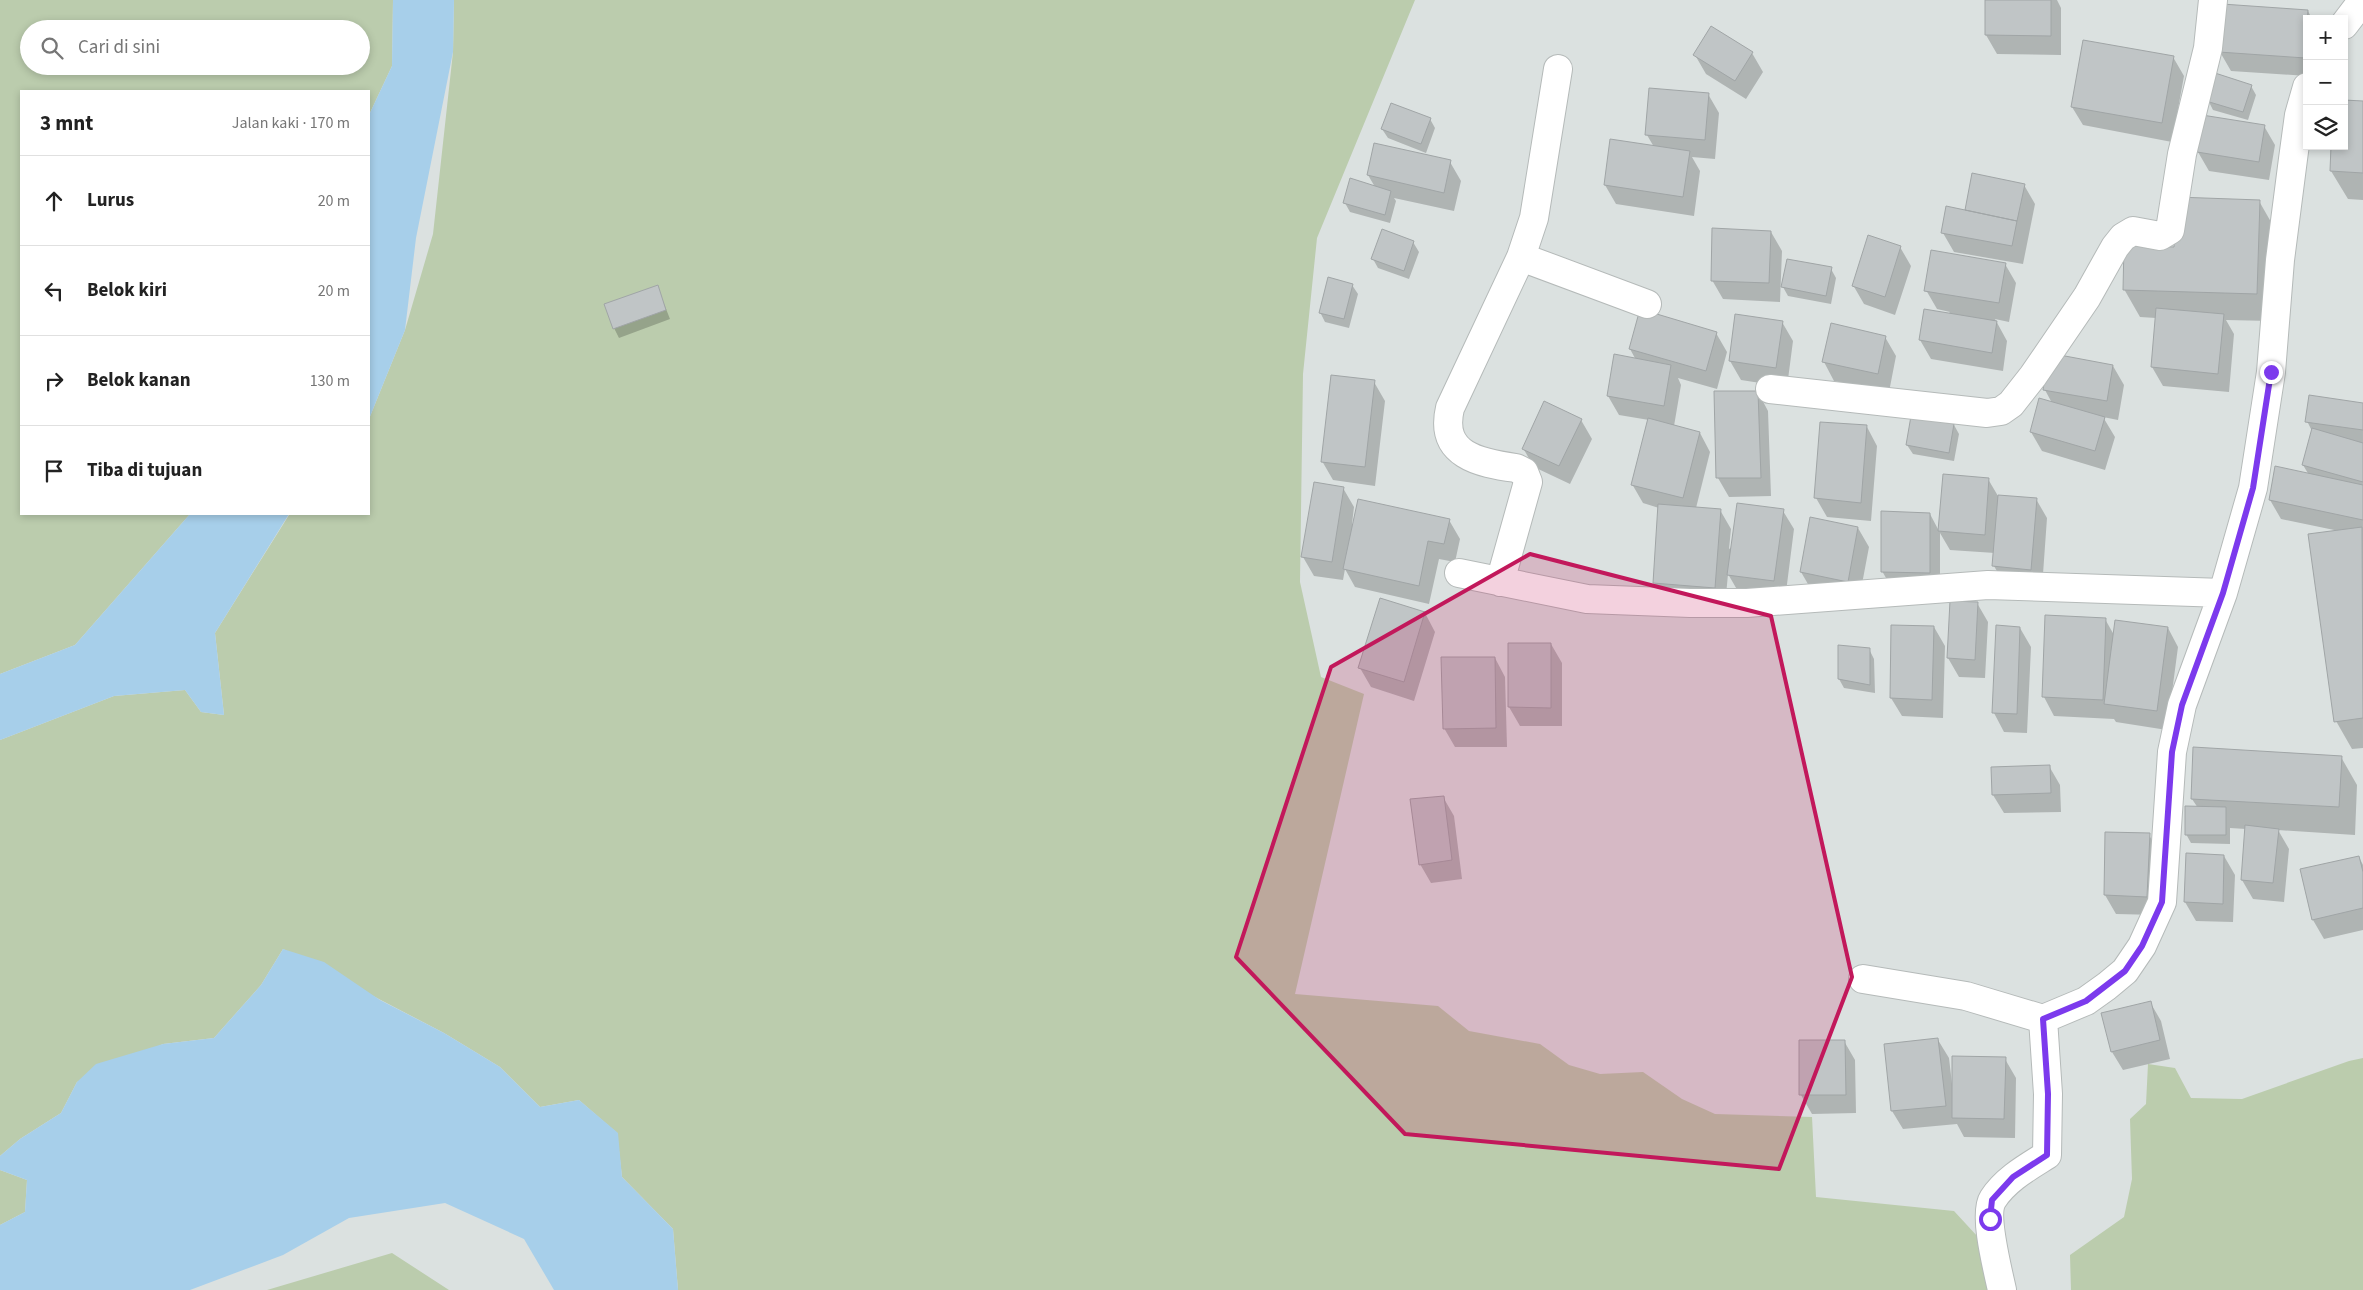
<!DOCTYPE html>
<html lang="id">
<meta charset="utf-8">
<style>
body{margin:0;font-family:"Source Sans 3",sans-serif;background:#f2f2f2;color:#222}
.controls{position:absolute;right:15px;top:15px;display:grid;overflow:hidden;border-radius:0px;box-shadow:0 2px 8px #0003}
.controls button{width:45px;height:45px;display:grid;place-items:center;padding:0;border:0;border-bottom:1px solid #e0e0e0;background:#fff;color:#222;font:25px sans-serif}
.stop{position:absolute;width:15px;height:15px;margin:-11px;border:4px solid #7c3aed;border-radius:50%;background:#fff}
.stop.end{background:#7c3aed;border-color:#fff;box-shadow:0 1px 5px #0008}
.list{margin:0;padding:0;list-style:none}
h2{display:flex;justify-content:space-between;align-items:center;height:65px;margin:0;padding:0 20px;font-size:21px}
h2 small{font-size:16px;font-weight:400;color:#767676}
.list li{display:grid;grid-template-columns:32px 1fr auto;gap:15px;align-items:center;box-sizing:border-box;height:90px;padding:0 20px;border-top:1px solid #e0e0e0}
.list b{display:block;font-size:19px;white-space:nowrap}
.list em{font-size:16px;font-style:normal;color:#767676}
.icon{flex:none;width:28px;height:28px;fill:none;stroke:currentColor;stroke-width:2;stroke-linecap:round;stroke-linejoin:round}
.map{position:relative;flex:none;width:2363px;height:1290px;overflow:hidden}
.search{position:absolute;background:#fff;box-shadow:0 2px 8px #0003;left:20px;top:20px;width:350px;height:55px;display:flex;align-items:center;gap:12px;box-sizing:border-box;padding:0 18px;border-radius:28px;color:#767676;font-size:19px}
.panel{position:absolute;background:#fff;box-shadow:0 2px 8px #0003;left:20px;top:90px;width:350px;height:425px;border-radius:0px}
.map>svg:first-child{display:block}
.green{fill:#bbccad;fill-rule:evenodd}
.water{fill:#a7cfea}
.shadow{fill:#0003}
.building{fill:#c0c5c6;stroke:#a0a5a6}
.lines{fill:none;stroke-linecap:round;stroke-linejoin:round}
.minor-casing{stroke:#b5bab9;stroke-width:30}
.minor{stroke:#fff;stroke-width:28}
.route{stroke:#7c3aed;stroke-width:6}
.marked{fill:#c2185b;fill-opacity:0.2;stroke:#c2185b;stroke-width:4;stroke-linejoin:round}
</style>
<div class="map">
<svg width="2363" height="1290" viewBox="0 0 2363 1290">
<rect width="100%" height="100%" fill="#dbe1e0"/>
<path class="green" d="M 0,0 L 393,0 L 392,66 L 369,115 L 369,91 L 21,91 L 21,514 L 190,514 L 75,645 L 0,674 ZM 29,29 L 361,29 L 361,66 L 29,66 Z
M 454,0 L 1415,0 L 1317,238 L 1303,374 L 1300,582 L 1321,677 L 1364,694 L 1295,994 L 1438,1006 L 1469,1031 L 1540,1044 L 1569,1065 L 1600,1074 L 1643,1072 L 1682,1099 L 1715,1114 L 1812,1117 L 1816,1197 L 1954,1211 L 1978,1237 L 1988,1290 L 678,1290 L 673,1229 L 622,1177 L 617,1133 L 579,1100 L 540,1107 L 500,1067 L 444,1033 L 283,949 L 261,985 L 214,1038 L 163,1044 L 77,1082 L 61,1113 L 20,1139 L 0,1156 L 0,740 L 114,696 L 185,690 L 201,712 L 224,715 L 215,633 L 289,515 L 369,514 L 369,419 L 405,330 L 433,234 L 453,52 Z
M 2363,1058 L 2363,1290 L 2071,1290 L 2070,1255 L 2124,1217 L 2132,1179 L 2130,1119 L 2146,1104 L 2148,1064 L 2175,1068 L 2191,1098 L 2242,1099 L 2349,1061 Z
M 0,1170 L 27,1180 L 25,1212 L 0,1225 Z
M 392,1253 L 449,1290 L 267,1290 Z"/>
<path class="water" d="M 393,0 L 454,0 L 453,52 L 416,238 L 405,330 L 369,419 L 369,115 L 392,66 Z
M 190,514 L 289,514 L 215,633 L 224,715 L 201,712 L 185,690 L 114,696 L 0,740 L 0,674 L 75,645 Z
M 283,949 L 324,962 L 380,1000 L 444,1033 L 500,1067 L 540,1107 L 579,1100 L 618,1133 L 622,1177 L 673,1229 L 678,1290 L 554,1290 L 524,1239 L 445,1203 L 349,1218 L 283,1255 L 190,1290 L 0,1290 L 0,1225 L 25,1212 L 27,1180 L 0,1170 L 0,1156 L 20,1139 L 61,1113 L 77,1082 L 96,1064 L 163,1044 L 214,1038 L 261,985 Z"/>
<path class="shadow" d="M 1986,0 L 2057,0 L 2061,8 L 2061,55 L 1997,54 L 1986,35 Z
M 2308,11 L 2312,19 L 2307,19 L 2307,76 L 2231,71 L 2220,52 Z
M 1711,28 L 1752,53 L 1763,72 L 1746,99 L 1706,74 L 1695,55 Z
M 2173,57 L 2184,76 L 2172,142 L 2083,125 L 2072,107 Z
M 2251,86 L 2256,95 L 2248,120 L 2213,110 L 2208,100 Z
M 1708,94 L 1719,113 L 1715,159 L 1692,157 L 1700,171 L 1694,216 L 1616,204 L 1605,185 L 1654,147 L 1647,135 Z
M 2363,102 L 2363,200 L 2348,199 L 2331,171 Z
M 1430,119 L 1435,128 L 1426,153 L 1388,138 L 1382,129 Z
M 2264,126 L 2275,145 L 2269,180 L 2209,171 L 2198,152 Z
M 1450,162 L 1461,181 L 1454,211 L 1394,198 L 1396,201 L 1390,223 L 1350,212 L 1345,203 L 1375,187 L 1368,175 Z
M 1973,174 L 2024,185 L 2035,204 L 2023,264 L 1954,252 L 1943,233 L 1966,211 Z
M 2259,201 L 2275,229 L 2272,321 L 2226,320 L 2234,334 L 2229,392 L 2163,386 L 2152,367 L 2156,318 L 2140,317 L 2124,289 L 2175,248 Z
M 1771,232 L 1782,251 L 1780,302 L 1723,299 L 1712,280 Z
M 1413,242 L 1419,252 L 1409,279 L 1378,268 L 1373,259 Z
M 1900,247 L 1911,266 L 1895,315 L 1864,304 L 1853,285 Z
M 2005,264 L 2016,283 L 2009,322 L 1995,319 L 2007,341 L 2003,371 L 1931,359 L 1920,340 L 1950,312 L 1937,309 L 1926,290 Z
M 1831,269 L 1836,278 L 1831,304 L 1788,296 L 1783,287 Z
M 1352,285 L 1358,294 L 1349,328 L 1325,322 L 1320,312 Z
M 657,286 L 670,319 L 619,338 L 614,328 Z
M 1782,322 L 1793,341 L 1787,387 L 1741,380 L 1730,361 Z
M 1716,333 L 1727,352 L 1717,389 L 1678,378 L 1681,385 L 1674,426 L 1700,433 L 1710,452 L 1696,508 L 1720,510 L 1731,529 L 1729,549 L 1783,511 L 1794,529 L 1785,600 L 1739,593 L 1728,574 L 1725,606 L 1665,601 L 1654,582 L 1659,508 L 1643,503 L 1632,484 L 1649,420 L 1619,415 L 1608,396 L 1636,360 L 1630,349 Z
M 1885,337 L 1896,356 L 1889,392 L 1834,381 L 1824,362 Z
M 2113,366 L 2124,385 L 2118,420 L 2103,417 L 2115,437 L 2105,470 L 2042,451 L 2031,432 L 2052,403 L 2045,390 Z
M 1374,382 L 1385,401 L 1375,486 L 1333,480 L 1322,461 Z
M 1758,392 L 1768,411 L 1771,496 L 1729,497 L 1718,478 L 1716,393 Z
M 2363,404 L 2363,748 L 2352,749 L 2336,721 L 2339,531 L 2281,519 L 2270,500 L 2309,475 L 2303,465 L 2312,431 L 2307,421 Z
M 1581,420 L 1592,439 L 1570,484 L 1534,467 L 1523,448 Z
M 1954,425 L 1959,434 L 1954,461 L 1913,454 L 1907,445 Z
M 1867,427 L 1877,446 L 1871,521 L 1827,517 L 1816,498 Z
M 1944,475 L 1988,479 L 1998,496 L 2036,499 L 2047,518 L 2042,588 L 2005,585 L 1994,566 L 1995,553 L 1950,550 L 1940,533 L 1940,591 L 1893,590 L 1882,571 L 1930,514 L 1939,531 Z
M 1343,488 L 1354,507 L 1352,524 L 1449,520 L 1460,539 L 1455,562 L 1439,559 L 1429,604 L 1355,587 L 1345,569 L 1343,580 L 1314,576 L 1303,557 Z
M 1858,528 L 1869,547 L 1859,600 L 1812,591 L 1801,572 Z
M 1951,602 L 1977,603 L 1988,622 L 1985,678 L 1959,677 L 1948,658 Z
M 1425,613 L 1435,632 L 1414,701 L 1371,687 L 1360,668 Z
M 2105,619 L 2114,635 L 2168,628 L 2178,647 L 2167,730 L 2116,722 L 2114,719 L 2054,716 L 2044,697 Z
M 1997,626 L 2020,628 L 2031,647 L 2027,733 L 2004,732 L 1994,713 Z
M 1934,627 L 1945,646 L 1943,718 L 1902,716 L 1891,698 Z
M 1509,644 L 1551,644 L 1562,663 L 1562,726 L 1520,726 L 1509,707 Z
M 1869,649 L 1874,659 L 1875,693 L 1844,688 L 1839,679 Z
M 1495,658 L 1505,677 L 1507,747 L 1455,747 L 1444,728 Z
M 2341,757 L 2357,785 L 2355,835 L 2278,830 L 2289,849 L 2284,902 L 2253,899 L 2242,880 L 2246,829 L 2230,828 L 2230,844 L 2191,843 L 2186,834 L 2198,808 L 2192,799 Z
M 2049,766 L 2060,785 L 2061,812 L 2004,813 L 1993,795 Z
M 1443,797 L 1454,816 L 1462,879 L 1431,883 L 1420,864 Z
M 2149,835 L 2160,854 L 2158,915 L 2116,914 L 2105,895 Z
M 2187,854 L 2224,856 L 2235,875 L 2233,922 L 2196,921 L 2185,902 Z
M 2359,857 L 2363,865 L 2363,930 L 2324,939 L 2313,920 L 2302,870 Z
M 2150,1002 L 2161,1021 L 2170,1059 L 2123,1070 L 2112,1052 Z
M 1938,1040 L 1949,1058 L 1952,1084 L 2005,1059 L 2016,1078 L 2015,1138 L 1964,1137 L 1957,1124 L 1903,1129 L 1892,1111 Z
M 1844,1041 L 1855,1060 L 1856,1113 L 1812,1114 L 1801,1095 Z"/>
<path class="building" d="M 1985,0 L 2051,0 L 2051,36 L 1985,35 Z
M 2222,4 L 2308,10 L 2305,58 L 2219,52 Z
M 1711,26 L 1753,52 L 1735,81 L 1693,55 Z
M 2083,40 L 2174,56 L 2162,123 L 2071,107 Z
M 2215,73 L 2252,85 L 2243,112 L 2206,101 Z
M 1649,88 L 1709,93 L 1705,140 L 1645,135 Z
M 2344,100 L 2363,101 L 2363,173 L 2330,171 L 2331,146 L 2344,146 Z
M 1391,103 L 1431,118 L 1421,144 L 1381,129 Z
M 2202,115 L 2265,125 L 2259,162 L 2197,152 Z
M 1610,139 L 1690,151 L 1683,197 L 1604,185 Z
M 1374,143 L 1451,160 L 1444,193 L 1367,175 Z
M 1972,173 L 2025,184 L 2017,221 L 1965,210 Z
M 1350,178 L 1391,191 L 1385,215 L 1343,203 Z
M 2176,197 L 2260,200 L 2257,294 L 2123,290 L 2124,245 L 2174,247 Z
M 1946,206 L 2017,221 L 2012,246 L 1941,233 Z
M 1712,228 L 1771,231 L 1769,283 L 1711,281 Z
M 1382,229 L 1414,241 L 1404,271 L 1371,259 Z
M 1868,235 L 1901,246 L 1885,297 L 1852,286 Z
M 1931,250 L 2006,263 L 1999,303 L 1924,291 Z
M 1787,259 L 1832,267 L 1826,296 L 1781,287 Z
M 1328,277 L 1353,284 L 1344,319 L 1319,313 Z
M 658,285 L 666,310 L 613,329 L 604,304 Z
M 2156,308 L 2224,314 L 2218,374 L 2151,367 Z
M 1640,309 L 1717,332 L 1706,371 L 1629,349 Z
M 1924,309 L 1997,321 L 1992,353 L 1919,340 Z
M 1735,314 L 1783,321 L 1776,368 L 1729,361 Z
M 1831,323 L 1886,336 L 1878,374 L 1822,362 Z
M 2049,353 L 2113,365 L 2107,401 L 2043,390 Z
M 1614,354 L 1671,365 L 1664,406 L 1607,396 Z
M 1331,375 L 1375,380 L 1365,467 L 1321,462 Z
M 1714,391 L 1758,391 L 1761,478 L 1716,478 Z
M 2309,395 L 2363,403 L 2363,430 L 2305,422 Z
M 2039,398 L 2105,417 L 2095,451 L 2030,432 Z
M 1544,401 L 1582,419 L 1559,466 L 1522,449 Z
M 1911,416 L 1954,424 L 1949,453 L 1906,445 Z
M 1648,418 L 1700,432 L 1683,498 L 1631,485 Z
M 1820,422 L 1867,425 L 1861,503 L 1814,498 Z
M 2312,428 L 2363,443 L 2363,482 L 2302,465 Z
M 2275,466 L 2363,485 L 2363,520 L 2269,500 Z
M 1943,474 L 1989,478 L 1985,535 L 1938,531 Z
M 1314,482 L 1344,487 L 1332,562 L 1301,557 Z
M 1998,495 L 2037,498 L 2031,570 L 1992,566 Z
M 1358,499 L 1450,519 L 1444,544 L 1428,541 L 1419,586 L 1343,569 Z
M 1737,503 L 1784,509 L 1774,581 L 1727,575 Z
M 1658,504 L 1721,509 L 1715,588 L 1653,583 Z
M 1881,511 L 1930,513 L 1930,573 L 1881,572 Z
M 1810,517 L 1858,527 L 1848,582 L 1800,572 Z
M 2362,527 L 2363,718 L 2334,722 L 2308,534 Z
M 1380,598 L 1425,612 L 1404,682 L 1358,668 Z
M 1950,601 L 1978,602 L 1975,660 L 1947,658 Z
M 2045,615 L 2106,618 L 2103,700 L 2042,697 Z
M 2115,620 L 2168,627 L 2157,711 L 2104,704 Z
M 1891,625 L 1934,626 L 1932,700 L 1890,698 Z
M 1996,625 L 2020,627 L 2017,714 L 1992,713 Z
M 1508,643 L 1551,643 L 1551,708 L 1508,707 Z
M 1838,645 L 1870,648 L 1870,685 L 1838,679 Z
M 1441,657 L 1495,657 L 1496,728 L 1443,729 Z
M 2193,747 L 2342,756 L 2339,807 L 2191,799 Z
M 2050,765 L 2051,793 L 1992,795 L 1991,767 Z
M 1444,796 L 1452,860 L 1419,865 L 1410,799 Z
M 2185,806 L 2226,807 L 2226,835 L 2185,835 Z
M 2245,825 L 2279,829 L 2273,883 L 2241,880 Z
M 2105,832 L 2150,833 L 2147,897 L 2104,895 Z
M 2186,853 L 2224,855 L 2223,904 L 2184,902 Z
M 2359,856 L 2363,872 L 2363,908 L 2312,920 L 2300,869 Z
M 2151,1001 L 2160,1040 L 2111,1052 L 2101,1013 Z
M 1938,1038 L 1946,1106 L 1891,1111 L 1884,1044 Z
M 1799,1040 L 1845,1040 L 1846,1095 L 1799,1095 Z
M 1952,1056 L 2006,1057 L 2004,1119 L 1952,1118 Z"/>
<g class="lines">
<g class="minor-casing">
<path id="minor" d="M 2344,25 L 2363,0
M 1521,257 L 1534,218 L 1558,69
M 1770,389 L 1987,413 L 2001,411 L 2011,404 L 2033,376 L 2087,297 L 2115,247 L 2123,237 L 2133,231 L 2160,236 L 2170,230 L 2182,154 L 2208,48 L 2213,0
M 1459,573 L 1587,599 L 1690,603 L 1747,603 L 1988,585 L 2223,593
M 1500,582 L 1528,482 L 1524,472 L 1516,468 C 1479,463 1439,455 1450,408 L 1521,257 L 1647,304
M 1863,979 L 1966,996 L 2043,1019 L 2086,1001 L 2107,986 L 2125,971 L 2142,946 L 2162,902 L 2172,752 L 2182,705 L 2223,593 L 2253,488 L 2271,372 L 2280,260 L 2293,159 L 2299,115 L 2307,87
M 2002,1290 C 1998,1271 1983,1214 1993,1199 C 2006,1179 2028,1167 2047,1155 L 2048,1094 L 2043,1019"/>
</g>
<use href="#minor" class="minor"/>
</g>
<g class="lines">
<path class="route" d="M 1990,1219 L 1992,1200 L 2013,1177 L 2047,1155 L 2048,1094 L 2043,1019 L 2086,1001 L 2125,971 L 2142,946 L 2162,902 L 2172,752 L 2182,705 L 2223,593 L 2253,488 L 2271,372"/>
</g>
<path class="marked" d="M 1530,554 L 1771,616 L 1852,977 L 1779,1169 L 1405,1134 L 1236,957 L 1331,667 Z"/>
</svg>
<div class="controls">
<button>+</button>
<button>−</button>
<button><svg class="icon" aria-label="layers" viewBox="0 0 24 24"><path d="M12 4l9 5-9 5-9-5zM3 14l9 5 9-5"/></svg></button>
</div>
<div class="stop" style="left:1990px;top:1219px"></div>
<div class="stop end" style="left:2271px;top:372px"></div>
<div class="search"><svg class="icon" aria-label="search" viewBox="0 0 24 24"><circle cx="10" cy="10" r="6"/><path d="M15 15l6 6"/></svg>Cari di sini</div>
<section class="panel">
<h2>3 mnt<small>Jalan kaki · 170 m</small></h2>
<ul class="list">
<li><svg class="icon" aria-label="ahead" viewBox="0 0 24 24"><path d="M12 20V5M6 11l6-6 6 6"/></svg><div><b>Lurus</b></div><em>20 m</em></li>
<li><svg class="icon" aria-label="left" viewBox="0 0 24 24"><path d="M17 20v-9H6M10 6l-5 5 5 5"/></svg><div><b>Belok kiri</b></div><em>20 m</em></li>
<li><svg class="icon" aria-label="right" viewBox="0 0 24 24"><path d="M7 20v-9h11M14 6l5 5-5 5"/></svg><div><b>Belok kanan</b></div><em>130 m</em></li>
<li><svg class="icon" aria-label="arrive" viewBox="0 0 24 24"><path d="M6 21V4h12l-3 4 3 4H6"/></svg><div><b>Tiba di tujuan</b></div></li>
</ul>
</section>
</div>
